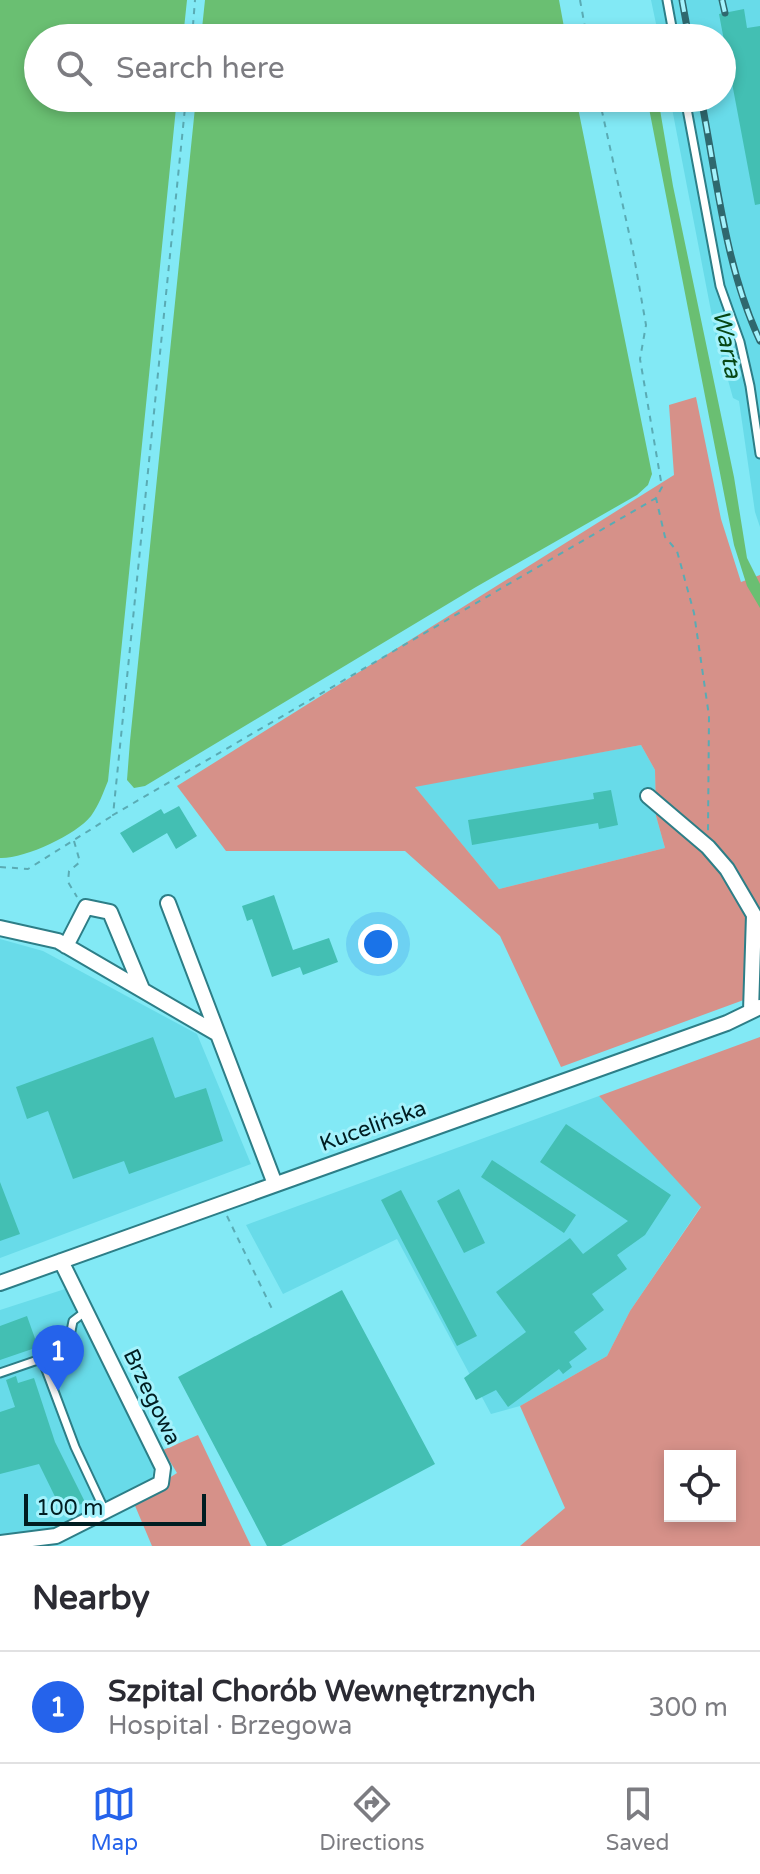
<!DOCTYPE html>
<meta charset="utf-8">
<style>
body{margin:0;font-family:"Varela Round",sans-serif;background:#f7f7f7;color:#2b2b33}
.controls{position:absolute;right:24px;bottom:24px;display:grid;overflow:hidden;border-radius:0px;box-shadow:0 4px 12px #0003}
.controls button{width:72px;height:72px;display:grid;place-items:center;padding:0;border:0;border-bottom:2px solid #e1e1e2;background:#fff;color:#2b2b33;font:40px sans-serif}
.scale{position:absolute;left:24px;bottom:20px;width:182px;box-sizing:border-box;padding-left:8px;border:4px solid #001d21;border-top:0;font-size:22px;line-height:28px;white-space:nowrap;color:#001d21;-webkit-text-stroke:6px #a4f2fc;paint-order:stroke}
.you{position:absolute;left:378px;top:944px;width:28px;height:28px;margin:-20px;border:6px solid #fff;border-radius:50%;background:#1a73e8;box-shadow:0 0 0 12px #1a73e833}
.badge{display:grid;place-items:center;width:52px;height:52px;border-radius:50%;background:#2563eb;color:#fff;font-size:26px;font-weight:700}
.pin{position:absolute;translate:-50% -66px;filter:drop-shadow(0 2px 4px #0008)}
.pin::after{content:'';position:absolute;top:42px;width:28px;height:24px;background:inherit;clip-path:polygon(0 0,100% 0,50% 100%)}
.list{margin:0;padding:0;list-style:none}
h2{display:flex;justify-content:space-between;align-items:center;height:104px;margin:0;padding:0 32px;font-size:34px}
h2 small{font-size:26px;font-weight:400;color:#7c7c81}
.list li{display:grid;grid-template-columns:52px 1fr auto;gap:24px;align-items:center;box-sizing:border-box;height:112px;padding:0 32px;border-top:2px solid #e1e1e2}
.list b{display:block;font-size:30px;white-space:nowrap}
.list p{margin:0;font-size:26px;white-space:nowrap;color:#7c7c81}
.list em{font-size:26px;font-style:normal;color:#7c7c81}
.icon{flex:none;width:44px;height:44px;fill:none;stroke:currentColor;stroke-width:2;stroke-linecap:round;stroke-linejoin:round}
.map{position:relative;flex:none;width:760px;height:1546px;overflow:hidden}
.search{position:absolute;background:#fff;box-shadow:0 4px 12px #0003;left:24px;right:24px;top:24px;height:88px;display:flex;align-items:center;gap:20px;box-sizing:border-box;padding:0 28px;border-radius:44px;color:#7c7c81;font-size:30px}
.sheet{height:216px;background:#fff}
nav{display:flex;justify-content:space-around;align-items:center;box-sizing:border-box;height:112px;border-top:2px solid #e1e1e2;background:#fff;font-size:22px;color:#7c7c81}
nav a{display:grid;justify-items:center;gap:4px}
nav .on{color:#2563eb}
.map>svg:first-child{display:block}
.built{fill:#68dbe9}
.green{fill:#d69189;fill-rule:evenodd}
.water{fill:#6abf72}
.building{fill:#43bfb3}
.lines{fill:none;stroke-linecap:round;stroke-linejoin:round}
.service-casing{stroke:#2d7e87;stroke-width:11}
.minor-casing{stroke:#2d7e87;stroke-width:18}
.path{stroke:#5aabb4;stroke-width:2;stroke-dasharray:6 6;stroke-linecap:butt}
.service{stroke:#fff;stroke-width:7}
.minor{stroke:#fff;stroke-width:14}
.rail-casing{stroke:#2f686e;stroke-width:7}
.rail{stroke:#a4f2fc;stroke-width:4;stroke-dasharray:12;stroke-linecap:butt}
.labels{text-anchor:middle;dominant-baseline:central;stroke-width:6;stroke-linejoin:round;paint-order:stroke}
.street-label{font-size:22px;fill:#001d21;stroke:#a4f2fc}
.water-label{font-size:24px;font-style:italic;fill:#064614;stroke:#a4f2fc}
</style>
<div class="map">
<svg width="760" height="1546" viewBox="0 0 760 1546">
<rect width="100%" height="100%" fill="#82e9f5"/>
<path class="built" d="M 651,0 L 760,0 L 760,527 L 755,512 L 739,401 L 733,398 L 716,337 L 670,98 L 722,98 L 722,38 L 659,38 Z
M 641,745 L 655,770 L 656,816 L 665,848 L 499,889 L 414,786 Z
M 0,939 L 43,951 L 197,1034 L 251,1164 L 0,1258 Z
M 599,1096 L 701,1206 L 630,1311 L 607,1356 L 520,1406 L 491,1414 L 397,1239 L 283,1294 L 246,1225 Z
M 65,1289 L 154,1466 L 152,1479 L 54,1531 L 0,1539 L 0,1310 Z"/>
<path class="green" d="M 696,397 L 721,519 L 741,582 L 760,575 L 760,994 L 561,1067 L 500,936 L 405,851 L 226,851 L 177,786 L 674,475 L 669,405 ZM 641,745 L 655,770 L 656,816 L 665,848 L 499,889 L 415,787 Z
M 760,1037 L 760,1546 L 520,1546 L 565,1508 L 520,1406 L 607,1356 L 630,1311 L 701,1207 L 599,1096 ZM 670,1456 L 730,1456 L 730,1516 L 670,1516 Z
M 198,1435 L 251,1546 L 152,1546 L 133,1501 L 177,1473 L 163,1450 Z"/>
<path class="water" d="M 0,0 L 187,0 L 183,38 L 38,38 L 38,98 L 177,98 L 108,781 C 103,793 99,805 91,816 C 76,835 24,859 0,858 Z
M 205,0 L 559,0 L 566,38 L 201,38 Z
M 196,98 L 576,98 L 652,474 L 648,485 L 637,495 L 476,587 L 145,786 L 134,788 L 127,780 L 130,741 Z
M 647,98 L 658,98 L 673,186 L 734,477 L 747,558 L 760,584 L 760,608 L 747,586 L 734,545 Z"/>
<path class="building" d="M 744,9 L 747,28 L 760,26 L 760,204 L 755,205 L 719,14 Z
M 611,790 L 618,825 L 599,829 L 598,823 L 472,845 L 468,820 L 594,799 L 593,793 Z
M 179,806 L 197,836 L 176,849 L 167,833 L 133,853 L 120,833 L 161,809 L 164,814 Z
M 274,895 L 293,950 L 329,938 L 338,962 L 303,975 L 300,967 L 272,977 L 252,919 L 247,921 L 242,906 Z
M 153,1037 L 175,1098 L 206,1088 L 223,1141 L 129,1174 L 124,1161 L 73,1179 L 48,1111 L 27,1119 L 16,1087 Z
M 566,1124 L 671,1195 L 645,1235 L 617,1255 L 627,1269 L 592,1294 L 604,1310 L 574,1332 L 587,1349 L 569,1362 L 572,1367 L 563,1374 L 559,1369 L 508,1407 L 496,1390 L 476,1400 L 464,1378 L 526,1332 L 496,1292 L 570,1238 L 583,1254 L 628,1221 L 540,1162 Z
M 492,1160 L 576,1215 L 564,1233 L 481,1177 Z
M 0,1182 L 20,1234 L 0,1241 Z
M 459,1189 L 485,1243 L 464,1253 L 437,1201 Z
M 401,1190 L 477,1336 L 457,1346 L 381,1200 Z
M 342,1290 L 435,1464 L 281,1546 L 267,1546 L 178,1377 Z
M 27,1316 L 38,1347 L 0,1360 L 0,1326 Z
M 16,1376 L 18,1383 L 34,1378 L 55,1442 L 85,1502 L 63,1513 L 39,1464 L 0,1474 L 0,1412 L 15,1407 L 6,1380 Z"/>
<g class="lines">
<g class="service-casing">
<path id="service" d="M 667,0 L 674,38
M 685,98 L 720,286 L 740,342 L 750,386 L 760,454
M 42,1359 L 75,1447 L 105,1511
M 0,1373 L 64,1351 L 68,1346 L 73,1321 L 86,1311"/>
</g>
<g class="minor-casing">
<path id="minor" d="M 648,796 L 708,847 L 727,869 L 754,915 L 751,1011
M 168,903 L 275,1184
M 0,928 L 58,941 L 216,1033
M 66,946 L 86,907 L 110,912 L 142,989
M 0,1283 L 727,1023 L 760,1007
M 0,1543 L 56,1536 L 161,1483 L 163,1468 L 61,1261"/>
</g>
<path class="path" d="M 580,0 L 587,38
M 192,38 L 195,0
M 186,98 L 113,815 L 656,498
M 599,98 L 633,251 L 646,325 L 640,359 L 662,487 L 656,498 L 665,537 L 677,551 L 694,613 L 709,716 L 708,831
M 74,841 L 80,862 L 69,871 L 68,882 L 77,897
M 0,867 L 28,869 L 112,816
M 227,1216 L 273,1311"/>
<use href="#service" class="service"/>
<use href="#minor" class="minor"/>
<g class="rail-casing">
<path id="rail" d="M 682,0 L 689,38
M 722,0 L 725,13
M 701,98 C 717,179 725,266 760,341"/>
</g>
<use href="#rail" class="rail"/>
</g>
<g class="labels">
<g class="street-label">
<text transform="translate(373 1126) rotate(-20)">Kucelińska</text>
<text transform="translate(152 1397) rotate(64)">Brzegowa</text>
</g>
<g class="water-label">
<text transform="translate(727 344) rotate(79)">Warta</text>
</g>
</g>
</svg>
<div class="controls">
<button><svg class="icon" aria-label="locate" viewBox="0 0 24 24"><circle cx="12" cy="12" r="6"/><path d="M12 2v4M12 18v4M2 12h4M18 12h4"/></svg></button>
</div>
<div class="scale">100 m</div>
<div class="you"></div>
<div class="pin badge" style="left:58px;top:1391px">1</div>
<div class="search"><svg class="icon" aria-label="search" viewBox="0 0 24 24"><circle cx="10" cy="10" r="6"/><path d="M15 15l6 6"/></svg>Search here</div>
</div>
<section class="sheet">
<h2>Nearby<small></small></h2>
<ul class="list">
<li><span class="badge">1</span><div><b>Szpital Chorób Wewnętrznych</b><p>Hospital · Brzegowa</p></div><em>300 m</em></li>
</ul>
</section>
<nav>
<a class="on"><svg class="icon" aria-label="map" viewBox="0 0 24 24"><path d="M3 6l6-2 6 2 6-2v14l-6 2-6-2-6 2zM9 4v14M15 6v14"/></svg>Map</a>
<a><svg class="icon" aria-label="directions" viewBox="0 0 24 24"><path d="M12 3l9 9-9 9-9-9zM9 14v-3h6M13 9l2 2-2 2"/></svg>Directions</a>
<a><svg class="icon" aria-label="saved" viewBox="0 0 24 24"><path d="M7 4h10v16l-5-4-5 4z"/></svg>Saved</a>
</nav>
